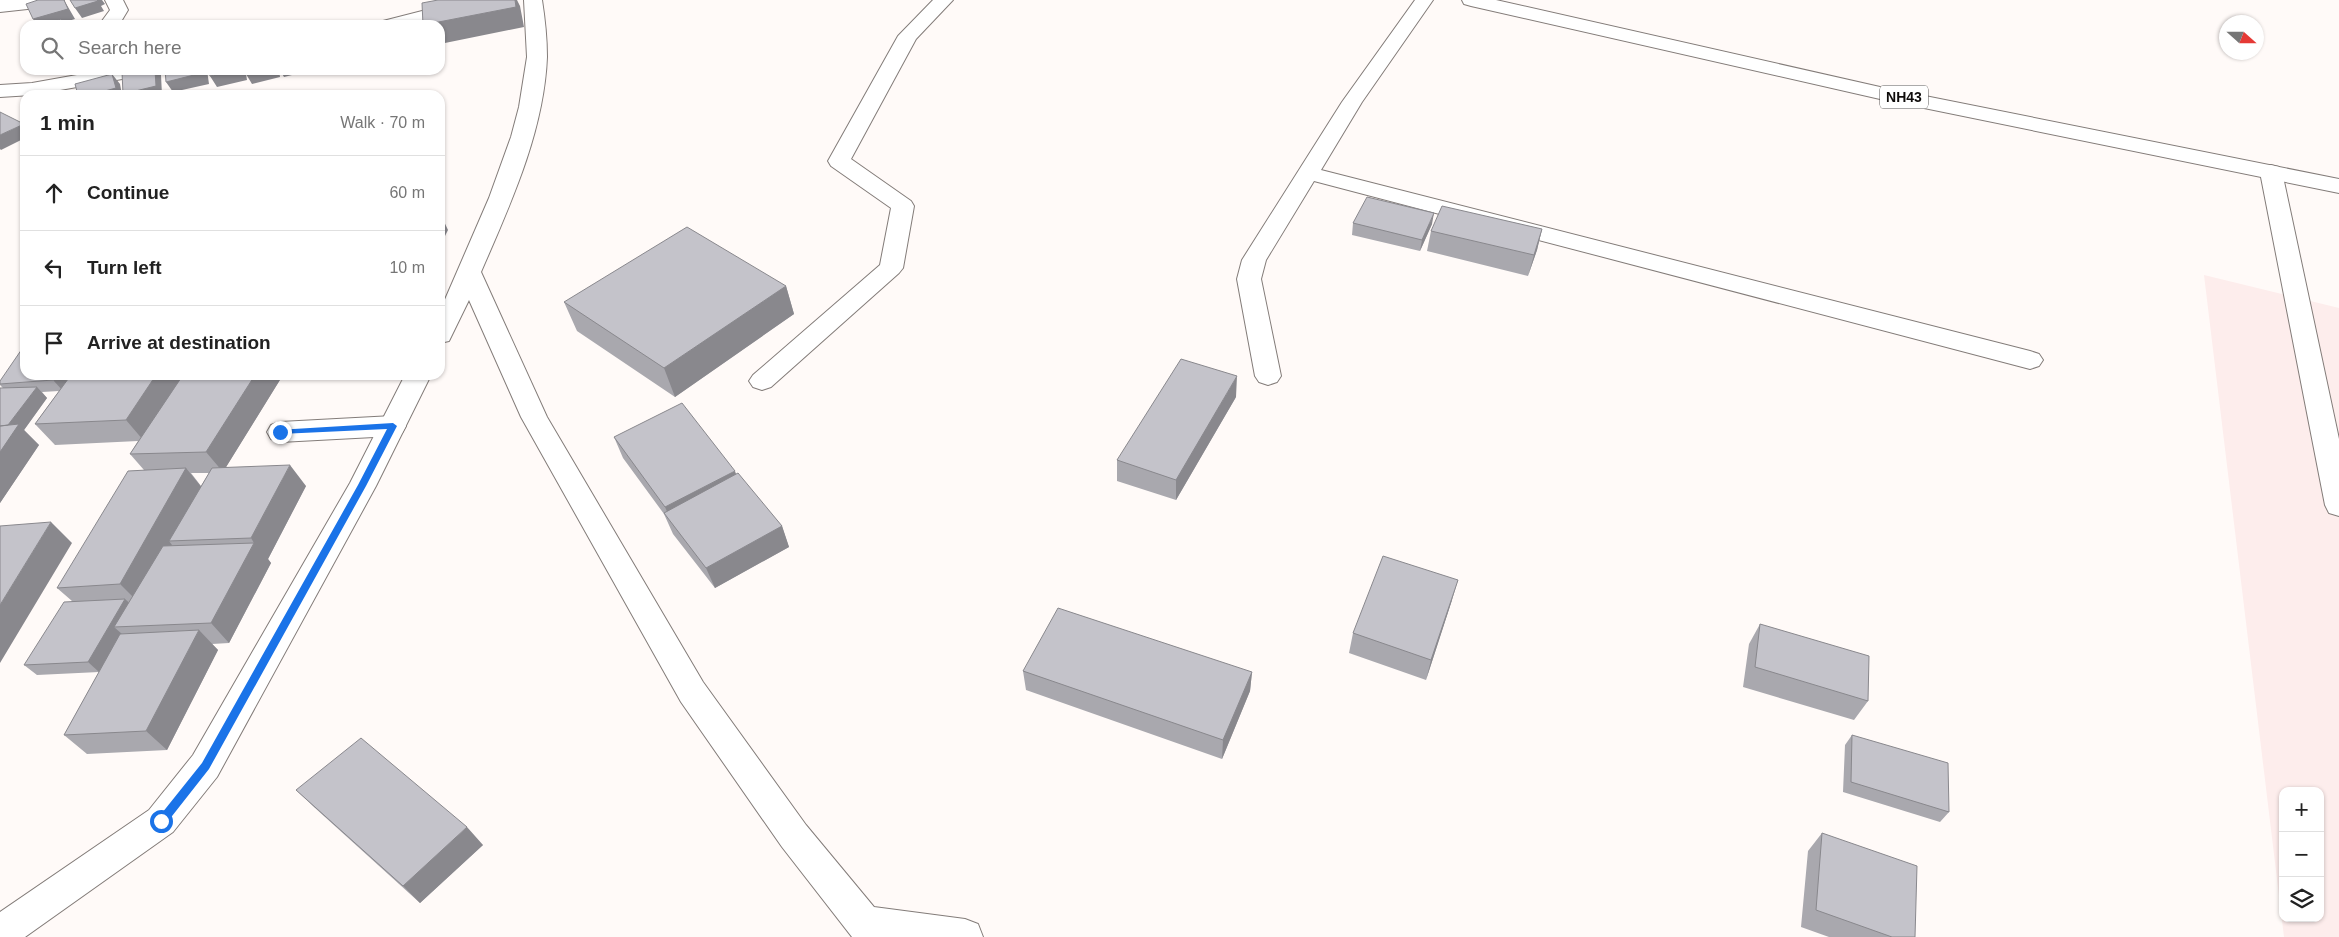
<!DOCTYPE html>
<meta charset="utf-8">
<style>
body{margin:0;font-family:Arial,sans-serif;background:#f2f2f2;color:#222}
.controls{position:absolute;right:15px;bottom:15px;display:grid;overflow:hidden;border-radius:10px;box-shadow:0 1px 4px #0004}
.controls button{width:45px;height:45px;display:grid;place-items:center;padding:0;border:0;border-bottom:1px solid #e0e0e0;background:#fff;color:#222;font:25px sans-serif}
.compass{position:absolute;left:2219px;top:15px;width:45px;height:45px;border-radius:50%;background:#fff;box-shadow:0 1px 4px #0004;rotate:111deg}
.stop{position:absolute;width:15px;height:15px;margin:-11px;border:4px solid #1a73e8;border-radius:50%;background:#fff}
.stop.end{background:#1a73e8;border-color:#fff;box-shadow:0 1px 5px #0008}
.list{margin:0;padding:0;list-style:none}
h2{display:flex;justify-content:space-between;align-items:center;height:65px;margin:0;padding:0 20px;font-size:21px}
h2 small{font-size:16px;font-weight:400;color:#767676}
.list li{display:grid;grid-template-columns:32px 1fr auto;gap:15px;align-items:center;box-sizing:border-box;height:75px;padding:0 20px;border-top:1px solid #e0e0e0}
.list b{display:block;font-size:19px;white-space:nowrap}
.list em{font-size:16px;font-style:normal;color:#767676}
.icon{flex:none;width:28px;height:28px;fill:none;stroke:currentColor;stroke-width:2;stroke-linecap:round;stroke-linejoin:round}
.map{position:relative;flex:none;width:2339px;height:937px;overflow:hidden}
.search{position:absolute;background:#fff;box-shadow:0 1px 4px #0004;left:20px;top:20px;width:425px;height:55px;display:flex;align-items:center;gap:12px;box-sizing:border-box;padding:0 18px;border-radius:15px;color:#767676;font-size:19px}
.panel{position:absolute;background:#fff;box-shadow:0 1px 4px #0004;left:20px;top:90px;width:425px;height:290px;border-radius:15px}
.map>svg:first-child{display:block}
.education{fill:#fdedec;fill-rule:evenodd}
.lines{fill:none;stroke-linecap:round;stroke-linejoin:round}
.service-casing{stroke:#837c79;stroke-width:2}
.minor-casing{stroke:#837c79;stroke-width:2}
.trunk-casing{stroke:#837c79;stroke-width:2}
.service{fill:#fff;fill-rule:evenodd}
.minor{fill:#fff;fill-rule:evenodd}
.trunk{fill:#fff;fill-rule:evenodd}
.wall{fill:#a9a8ae;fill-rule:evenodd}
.shaded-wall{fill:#89888d}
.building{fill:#c4c3ca;stroke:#89888d}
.route{fill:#1a73e8}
.labels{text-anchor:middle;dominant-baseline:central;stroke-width:4.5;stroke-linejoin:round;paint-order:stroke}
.shield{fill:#fff;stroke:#575554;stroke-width:1}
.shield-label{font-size:14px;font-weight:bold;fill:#0f0c0b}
</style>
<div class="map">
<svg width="2339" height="937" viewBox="0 0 2339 937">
<rect width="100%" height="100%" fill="#fffaf8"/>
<path class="education" d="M 2204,275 L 2339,308 L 2339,937 L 2284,937 ZM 2283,791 L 2320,791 L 2320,918 L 2283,918 Z"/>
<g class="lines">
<g class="service-casing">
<path id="service" d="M 393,416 L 402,419 L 406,426 L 402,433 L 393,436 L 280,442 L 271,439 L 267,432 L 271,425 L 280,422 Z"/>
</g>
<g class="minor-casing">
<path id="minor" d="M 0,0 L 64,0 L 62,4 L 55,6 L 0,12 Z
M 105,0 L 123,0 L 128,10 L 119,25 L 99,25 L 110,10 Z
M 465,0 L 496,0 L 494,4 L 412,25 L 380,25 L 383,21 Z
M 524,0 L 542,0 C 545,19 547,38 547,57 C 544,132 510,205 481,272 L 547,417 L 703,682 L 806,825 L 874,907 L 965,919 L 978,924 L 983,937 L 852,937 L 782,847 L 681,702 L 521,417 L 469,300 L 449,341 L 440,343 L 440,311 L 489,198 L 511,137 L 519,107 L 527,57 Z
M 933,0 L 953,0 L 916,39 L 851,159 L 911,201 L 914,206 L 903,268 L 899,273 L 771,387 L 762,390 L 753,387 L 749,381 L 753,375 L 880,265 L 891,208 L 831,166 L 828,161 L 898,36 Z
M 1415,0 L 1433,0 L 1362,102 L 1321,170 L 2030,351 L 2039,354 L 2043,360 L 2039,366 L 2030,369 L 1314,181 L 1266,260 L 1261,279 L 1281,376 L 1277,382 L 1268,385 L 1259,382 L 1255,376 L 1237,279 L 1242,260 L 1342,102 Z
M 105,70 L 149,70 L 146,74 L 139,76 L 32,95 L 0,97 L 0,85 L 32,83 Z
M 2271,165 L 2279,167 L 2282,172 L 2339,439 L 2339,516 L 2329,513 L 2325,505 L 2260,172 L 2263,167 Z
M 405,375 L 431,375 L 376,486 L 217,777 L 173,832 L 25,937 L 0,937 L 0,912 L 149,810 L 193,755 L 350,483 Z"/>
</g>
<g class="trunk-casing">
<path id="trunk" d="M 1462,0 L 1496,0 L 1880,87 L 2339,179 L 2339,193 L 1880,99 L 1471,6 L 1464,4 Z"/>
</g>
<use href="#service" class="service"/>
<use href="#minor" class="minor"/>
<use href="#trunk" class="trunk"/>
</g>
<path class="wall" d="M 1353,223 L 1432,224 L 1420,251 L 1352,235 Z
M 1542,229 L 1537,250 L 1528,276 L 1427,251 L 1431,231 Z
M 786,286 L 794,314 L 675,397 L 577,331 L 564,302 Z
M 25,375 L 283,375 L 226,467 L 306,486 L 268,559 L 271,563 L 229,643 L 212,644 L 218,650 L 167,750 L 87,754 L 64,735 L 99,672 L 37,675 L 24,665 L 72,601 L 57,588 L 144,470 L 130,454 L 138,441 L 55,445 L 35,424 L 59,391 L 42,392 L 47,398 L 24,430 L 39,445 L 0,503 L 3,388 L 0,385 L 0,381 ZM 191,473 L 209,473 L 201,486 Z
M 1236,397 L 1176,500 L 1117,481 L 1117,460 Z
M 614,437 L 736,474 L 782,526 L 789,547 L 715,588 L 673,534 L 664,514 L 623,458 Z
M 1452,600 L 1426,680 L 1349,653 L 1353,633 Z
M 1760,624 L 1868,701 L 1854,720 L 1743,687 L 1749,644 Z
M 1023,671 L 1252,672 L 1250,691 L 1222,759 L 1026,690 Z
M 1852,735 L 1949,812 L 1940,822 L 1843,792 L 1845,745 Z
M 296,790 L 483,845 L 420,903 L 315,808 Z
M 1822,833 L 1915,937 L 1829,937 L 1801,927 L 1808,851 Z"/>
<path class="shaded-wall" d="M 64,0 L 75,19 L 55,25 L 37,25 L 33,19 Z
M 96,0 L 102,0 L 105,4 L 101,6 L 104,11 L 82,18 L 75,8 Z
M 515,0 L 517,0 L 520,6 L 524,27 L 440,44 L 440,25 L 425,25 Z
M 155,70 L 158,70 L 161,75 L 162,95 L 124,95 L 123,94 Z
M 202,70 L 207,70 L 209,84 L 173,92 L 166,82 Z
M 236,70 L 279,70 L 280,77 L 252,84 L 246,74 L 247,80 L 217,87 L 210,76 Z
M 280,70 L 312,70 L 284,77 Z
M 112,74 L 120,84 L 122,95 L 90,95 Z
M 24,124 L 25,126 L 25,138 L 1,150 L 0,149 L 0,135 Z
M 440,213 L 448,230 L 440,246 Z
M 1434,213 L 1432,224 L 1420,251 L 1422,240 Z
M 1542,229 L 1537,250 L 1528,276 L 1534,255 Z
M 786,286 L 794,314 L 675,397 L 664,368 Z
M 56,375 L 73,375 L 63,391 L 53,380 Z
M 156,375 L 186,375 L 144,441 L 126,420 Z
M 255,375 L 283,375 L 223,472 L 206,452 Z
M 1237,376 L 1236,397 L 1176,500 L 1176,480 Z
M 37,387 L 47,398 L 24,430 L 39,445 L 0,503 L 0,452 L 2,433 Z
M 290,465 L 306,486 L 268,559 L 271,563 L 229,643 L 211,623 L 254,543 L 251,538 Z
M 186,468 L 203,489 L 169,541 L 172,545 L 140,604 L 120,584 Z
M 735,471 L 742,492 L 673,525 L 665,507 Z
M 51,522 L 72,543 L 0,663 L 0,605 Z
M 782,526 L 789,547 L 715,588 L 706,568 Z
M 1458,580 L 1452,600 L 1426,680 L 1431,660 Z
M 125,599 L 136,609 L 114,627 L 122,634 L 99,672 L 88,662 Z
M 199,630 L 218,650 L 167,750 L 146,731 Z
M 1252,672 L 1250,691 L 1222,759 L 1223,740 Z
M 467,827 L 483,845 L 420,903 L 403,886 Z"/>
<path class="building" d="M 38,0 L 64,0 L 68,9 L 33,19 L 26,4 Z
M 70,0 L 97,0 L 98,1 L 75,8 Z
M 438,0 L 515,0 L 516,7 L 423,25 L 422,3 Z
M 61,19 L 67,25 L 44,25 Z
M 132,70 L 155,70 L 156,86 L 123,94 L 122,72 Z
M 165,70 L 202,70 L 202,73 L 166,82 Z
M 209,70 L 236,70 L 210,76 Z
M 246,70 L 258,70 L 246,73 Z
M 112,74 L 116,88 L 90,95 L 78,95 L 75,84 Z
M 0,112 L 24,124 L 0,135 Z
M 1367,197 L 1434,213 L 1422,240 L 1353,223 Z
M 1442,206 L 1542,229 L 1534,255 L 1431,231 Z
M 687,227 L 786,286 L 664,368 L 564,302 Z
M 24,346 L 25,375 L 56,375 L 53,380 L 0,384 L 0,381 Z
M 1181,359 L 1237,376 L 1176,480 L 1117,460 Z
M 71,375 L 156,375 L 126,420 L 35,424 Z
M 183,375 L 255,375 L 206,452 L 130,454 Z
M 37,387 L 8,425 L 0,426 L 0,388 Z
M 682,403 L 735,471 L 665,507 L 614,437 Z
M 19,424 L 0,452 L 0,426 Z
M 290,465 L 251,538 L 169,541 L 212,468 Z
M 186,468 L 120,584 L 57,588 L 128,471 Z
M 738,473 L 782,526 L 706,568 L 664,513 Z
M 51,522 L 0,605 L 0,526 Z
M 254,543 L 211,623 L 114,627 L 163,546 Z
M 1383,556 L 1458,580 L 1431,660 L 1353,633 Z
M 125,599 L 88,662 L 24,665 L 64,602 Z
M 1058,608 L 1252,672 L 1223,740 L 1023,671 Z
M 1760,624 L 1869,656 L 1868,701 L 1755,667 Z
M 199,630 L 146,731 L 64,735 L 120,634 Z
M 1852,735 L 1948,763 L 1949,812 L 1851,782 Z
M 361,738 L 467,827 L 403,886 L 296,790 Z
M 1822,833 L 1917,866 L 1915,937 L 1892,937 L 1816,910 Z"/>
<path class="route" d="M 393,423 L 397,426 L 366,486 L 209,769 L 165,825 L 158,825 L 158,818 L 202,763 L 358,485 L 387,429 L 280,434 L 276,432 L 277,430 Z"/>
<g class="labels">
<rect class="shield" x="1880" y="85.5" width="48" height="23" rx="4"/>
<g class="shield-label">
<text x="1904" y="97">NH43</text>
</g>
</g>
</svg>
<div class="controls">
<button>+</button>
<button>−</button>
<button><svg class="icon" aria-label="layers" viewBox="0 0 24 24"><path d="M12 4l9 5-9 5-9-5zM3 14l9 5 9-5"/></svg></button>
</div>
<svg class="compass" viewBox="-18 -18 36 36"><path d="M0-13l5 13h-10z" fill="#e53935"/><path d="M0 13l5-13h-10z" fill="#767676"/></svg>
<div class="stop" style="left:161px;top:821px"></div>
<div class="stop end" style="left:280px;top:432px"></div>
<div class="search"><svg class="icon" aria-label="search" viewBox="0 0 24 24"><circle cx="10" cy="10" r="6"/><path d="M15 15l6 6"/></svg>Search here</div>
<section class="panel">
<h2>1 min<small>Walk · 70 m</small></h2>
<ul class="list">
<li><svg class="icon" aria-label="ahead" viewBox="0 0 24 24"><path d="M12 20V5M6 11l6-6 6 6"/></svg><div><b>Continue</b></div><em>60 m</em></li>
<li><svg class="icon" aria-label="left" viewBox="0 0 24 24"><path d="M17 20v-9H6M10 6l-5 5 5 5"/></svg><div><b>Turn left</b></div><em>10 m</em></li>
<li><svg class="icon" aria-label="arrive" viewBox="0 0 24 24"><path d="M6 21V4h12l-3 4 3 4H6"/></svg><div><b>Arrive at destination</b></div></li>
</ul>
</section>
</div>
